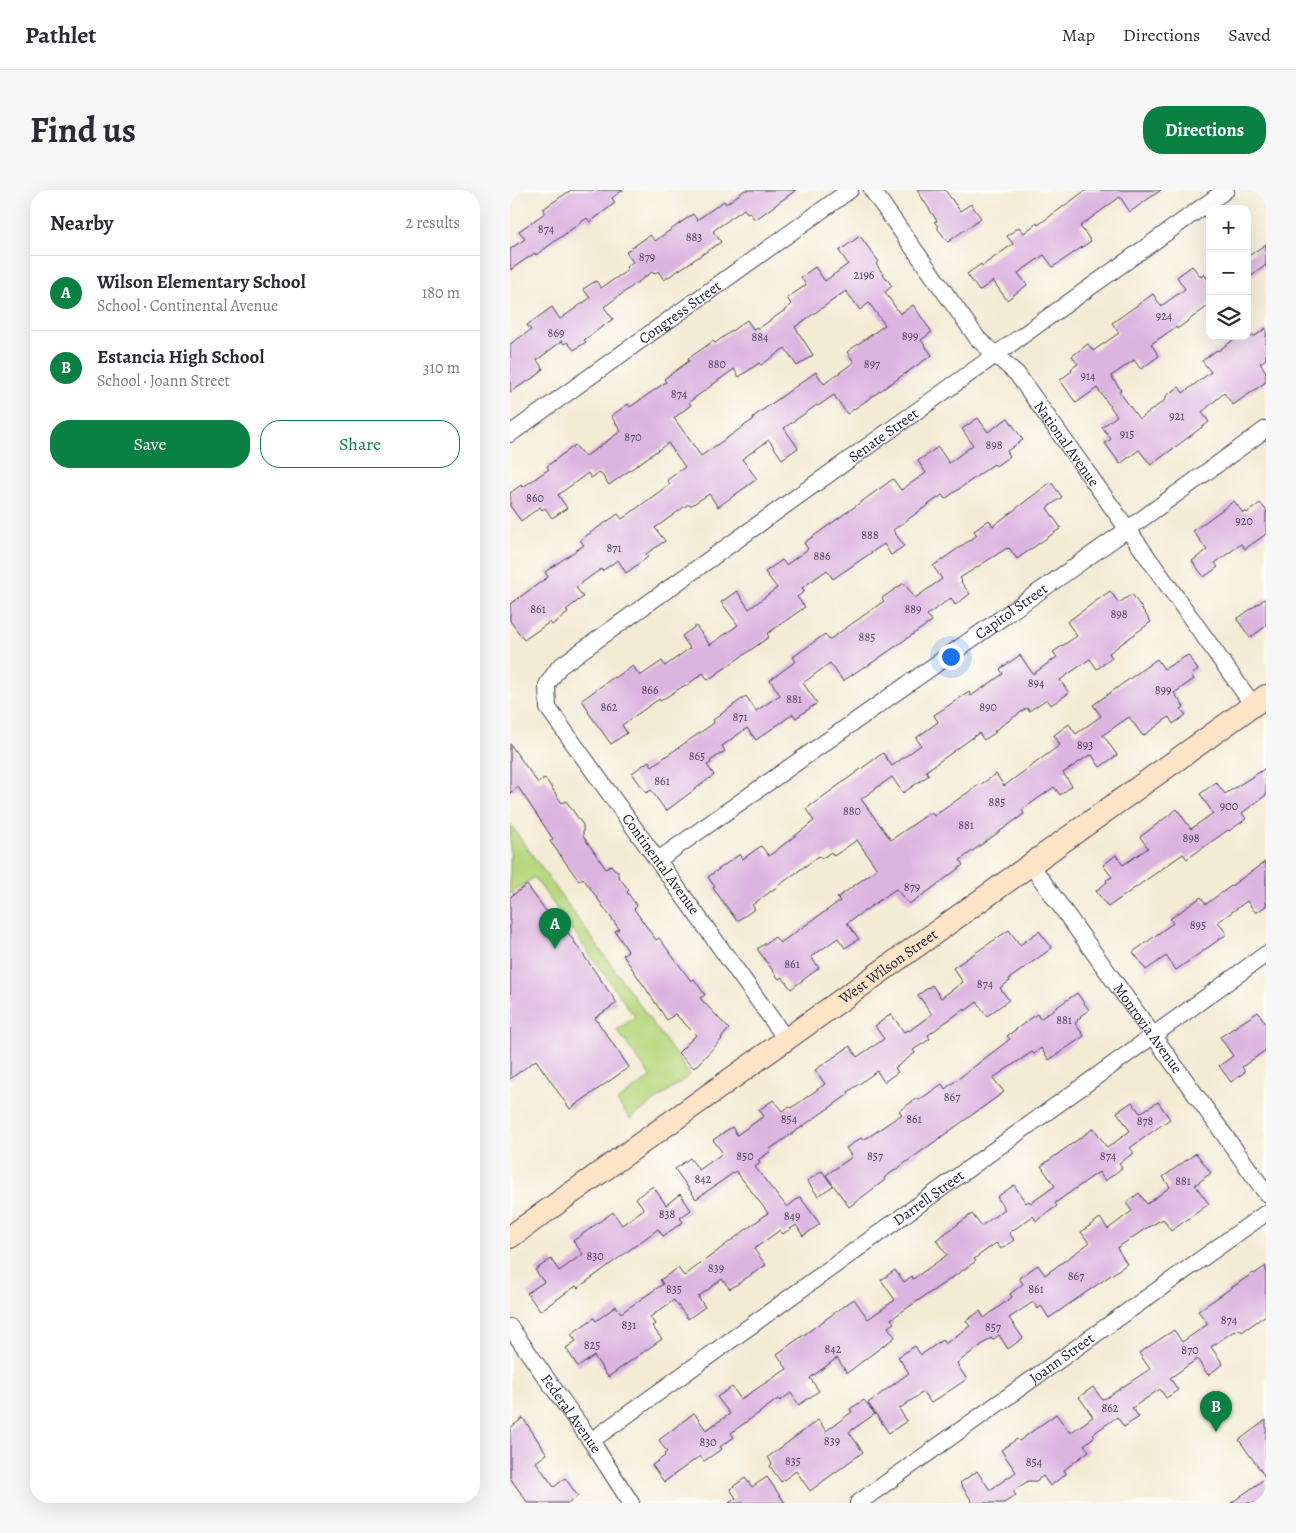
<!DOCTYPE html>
<meta charset="utf-8">
<style>
body{margin:0;font-family:Alegreya,serif;background:#f7f7f7;color:#2b2b33}
.controls{position:absolute;right:15px;top:15px;display:grid;overflow:hidden;border-radius:10px;box-shadow:0 5px 20px #0002}
.controls button{width:45px;height:45px;display:grid;place-items:center;padding:0;border:0;border-bottom:1px solid #e1e1e2;background:#fff;color:#2b2b33;font:25px sans-serif}
.you{position:absolute;left:440px;top:466px;width:18px;height:18px;margin:-12px;border:4px solid #fff;border-radius:50%;background:#1a73e8;box-shadow:0 0 0 8px #1a73e833}
.badge{display:grid;place-items:center;width:32px;height:32px;border-radius:50%;background:#0b8043;color:#fff;font-size:16px;font-weight:700}
.pin{position:absolute;translate:-50% -41px;filter:drop-shadow(0 1px 2px #0008)}
.pin::after{content:'';position:absolute;top:26px;width:18px;height:15px;background:inherit;clip-path:polygon(0 0,100% 0,50% 100%)}
.list{margin:0;padding:0;list-style:none}
h2{display:flex;justify-content:space-between;align-items:center;height:65px;margin:0;padding:0 20px;font-size:21px}
h2 small{font-size:16px;font-weight:400;color:#7c7c81}
.list li{display:grid;grid-template-columns:32px 1fr auto;gap:15px;align-items:center;box-sizing:border-box;height:75px;padding:0 20px;border-top:1px solid #e1e1e2}
.list b{display:block;font-size:19px;white-space:nowrap}
.list p{margin:0;font-size:16px;white-space:nowrap;color:#7c7c81}
.list em{font-size:16px;font-style:normal;color:#7c7c81}
.actions{display:flex;gap:10px;padding:15px 20px}
.actions a{flex:1;padding:11px 0;border:1px solid #0b8043;border-radius:20px;text-align:center;font-size:18px;color:#0b8043}
.actions .main{background:#0b8043;color:#fff}
.icon{flex:none;width:28px;height:28px;fill:none;stroke:currentColor;stroke-width:2;stroke-linecap:round;stroke-linejoin:round}
.map{position:relative;flex:none;width:756px;height:1313px;overflow:hidden;border-radius:20px}
header{display:flex;align-items:center;gap:30px;box-sizing:border-box;height:70px;padding:0 25px;background:#fff;border-bottom:1px solid #e1e1e2}
header strong{font-size:24px}
nav{display:flex;gap:28px;margin-inline-start:auto;font-size:18px}
.intro{display:flex;align-items:center;justify-content:space-between;box-sizing:border-box;height:120px;padding:0 30px}
h1{margin:0;font-size:35px}
.button{padding:12px 22px;border-radius:20px;background:#0b8043;color:#fff;font-size:18px;font-weight:700}
main{display:flex;gap:30px;padding:0 30px}
aside{flex:1;background:#fff;border-radius:20px;box-shadow:0 5px 20px #0002}
.map>svg:first-child{display:block}
.green{fill:#b8d77e;stroke:#6d7c5c}
.building{fill:#dcb4e0;fill-rule:evenodd}
.lines{fill:none;stroke-linecap:round;stroke-linejoin:round}
.street-casing{stroke:#424052;stroke-width:18}
.secondary-casing{stroke:#424052;stroke-width:24}
.street{stroke:#fff;stroke-width:16}
.secondary{stroke:#fee4c6;stroke-width:22}
.labels{text-anchor:middle;dominant-baseline:central;stroke-width:4;stroke-linejoin:round;paint-order:stroke}
.number-label{font-size:12px;fill:#504664}
.street-label{font-size:15px;fill:#22223b;stroke:#fdfcf7}
</style>
<header>
<strong>Pathlet</strong>
<nav><a>Map</a><a>Directions</a><a>Saved</a></nav>
</header>
<div class="intro"><h1>Find us</h1><a class="button">Directions</a></div>
<main>
<aside>
<h2>Nearby<small>2 results</small></h2>
<ul class="list">
<li><span class="badge">A</span><div><b>Wilson Elementary School</b><p>School · Continental Avenue</p></div><em>180 m</em></li>
<li><span class="badge">B</span><div><b>Estancia High School</b><p>School · Joann Street</p></div><em>310 m</em></li>
</ul>
<div class="actions"><a class="main">Save</a><a>Share</a></div>
</aside>
<div class="map">
<svg width="756" height="1313" viewBox="0 0 756 1313">
<rect width="100%" height="100%" fill="#fdfcf7"/>
<filter id="ink" filterUnits="userSpaceOnUse"><feTurbulence type="fractalNoise" baseFrequency=".02" numOctaves="2"/><feDisplacementMap in="SourceGraphic" scale="10" xChannelSelector="R" yChannelSelector="G"/><feConvolveMatrix kernelMatrix="1 2 1 2 8 2 1 2 1" color-interpolation-filters="sRGB"/></filter>
<filter id="wash" filterUnits="userSpaceOnUse"><feTurbulence type="fractalNoise" baseFrequency=".0096" numOctaves="4" result="noise"/><feDisplacementMap in="SourceGraphic" scale="20" xChannelSelector="R" yChannelSelector="G"/><feGaussianBlur stdDeviation="1.12" result="paint"/><feColorMatrix in="noise" values="0 0 0 0 0 0 0 0 0 0 0 0 0 0 0 0 0 1.4 0 .05"/><feComposite in="paint" operator="in"/></filter>
<g filter="url(#wash)">
<rect width="100%" height="100%" fill="#f4ebd5"/>
<path class="green" d="M 0,634 L 180,885 L 120,929 L 107,911 L 141,887 L 107,840 L 125,827 L 24,687 L 0,704 Z"/>
<g id="blocks">
<path class="building" d="M 61,0 L 113,0 L 102,8 L 105,13 L 80,32 L 77,28 L 26,65 L 25,63 L 0,80 L 0,59 L 15,49 L 9,41 L 35,23 L 33,19 Z
M 235,0 L 286,0 L 245,30 L 239,22 L 237,23 L 234,19 L 203,41 L 211,52 L 154,90 L 148,81 L 144,84 L 142,82 L 120,98 L 94,117 L 103,129 L 74,150 L 76,152 L 64,160 L 57,152 L 54,154 L 52,151 L 27,170 L 33,179 L 28,185 L 0,202 L 0,154 L 21,140 L 17,135 L 42,117 L 50,129 L 80,108 L 73,99 L 86,91 L 91,98 L 118,80 L 116,77 L 123,72 L 116,62 L 140,45 L 145,51 L 183,24 L 187,30 L 214,11 L 216,14 Z
M 407,0 L 435,0 L 450,21 L 461,14 L 471,28 L 438,52 L 428,39 L 428,36 L 424,32 L 427,31 Z
M 576,0 L 651,0 L 620,22 L 610,7 L 570,36 L 581,51 L 543,77 L 534,65 L 531,67 L 508,83 L 517,95 L 497,110 L 483,91 L 469,101 L 457,84 L 471,74 L 472,76 L 503,54 L 497,46 L 509,37 L 514,43 L 527,33 L 528,35 Z
M 350,46 L 369,72 L 366,74 L 382,96 L 375,102 L 390,124 L 403,115 L 422,142 L 411,150 L 422,165 L 337,224 L 324,205 L 308,216 L 307,215 L 274,238 L 288,258 L 272,269 L 259,250 L 232,269 L 247,289 L 208,317 L 199,304 L 182,315 L 177,315 L 145,338 L 155,351 L 136,364 L 138,367 L 116,383 L 108,370 L 92,381 L 91,379 L 66,397 L 73,407 L 56,420 L 58,423 L 42,435 L 40,432 L 14,450 L 0,431 L 0,414 L 38,387 L 35,382 L 74,355 L 70,350 L 108,324 L 112,329 L 160,294 L 157,290 L 175,277 L 158,253 L 99,295 L 90,282 L 81,288 L 78,283 L 48,305 L 57,318 L 42,328 L 35,318 L 32,320 L 30,317 L 11,331 L 0,316 L 0,303 L 11,295 L 13,297 L 39,279 L 37,276 L 65,255 L 75,267 L 111,241 L 101,226 L 118,214 L 120,217 L 156,192 L 154,189 L 179,171 L 178,169 L 203,151 L 205,153 L 237,130 L 243,139 L 247,137 L 248,139 L 275,120 L 281,114 L 277,108 L 296,95 L 291,87 L 305,77 L 315,91 L 338,74 L 329,61 ZM 336,101 L 350,120 L 359,113 L 375,135 L 337,162 L 344,172 L 314,194 L 306,182 L 243,227 L 244,229 L 191,266 L 164,228 L 181,215 L 179,212 L 224,179 L 229,187 L 249,173 L 251,175 L 275,158 L 287,176 L 303,165 L 285,137 Z
M 756,54 L 756,75 L 737,89 L 737,67 Z
M 682,76 L 691,87 L 694,84 L 700,93 L 700,112 L 698,116 L 667,139 L 666,137 L 641,154 L 649,166 L 631,179 L 624,170 L 601,186 L 611,200 L 609,201 L 629,229 L 654,211 L 657,205 L 669,197 L 673,203 L 701,182 L 692,171 L 707,160 L 708,161 L 729,146 L 745,146 L 756,138 L 756,169 L 750,173 L 756,182 L 756,192 L 723,215 L 714,203 L 692,222 L 699,232 L 641,275 L 629,260 L 610,274 L 595,253 L 601,249 L 592,237 L 607,226 L 587,198 L 566,213 L 550,190 L 562,181 L 561,179 L 568,174 L 562,166 L 578,154 L 583,161 L 609,143 L 602,133 L 643,104 L 651,116 L 675,99 L 667,87 Z
M 468,228 L 478,242 L 498,228 L 513,250 L 497,261 L 500,266 L 486,276 L 484,274 L 435,309 L 432,305 L 383,340 L 394,356 L 381,365 L 374,354 L 323,389 L 317,380 L 292,398 L 295,401 L 287,407 L 295,417 L 257,444 L 259,447 L 198,490 L 193,483 L 176,496 L 175,495 L 150,511 L 149,509 L 112,535 L 117,543 L 101,554 L 78,522 L 79,521 L 72,510 L 104,487 L 105,488 L 123,476 L 130,486 L 152,471 L 155,476 L 180,458 L 172,446 L 186,436 L 200,455 L 228,435 L 211,412 L 227,401 L 239,419 L 267,398 L 255,382 L 272,370 L 276,375 L 298,359 L 294,353 L 383,289 L 391,300 L 416,283 L 408,271 L 428,257 L 439,273 L 463,255 L 452,239 Z
M 541,292 L 552,307 L 537,318 L 551,338 L 507,369 L 499,358 L 498,359 L 497,358 L 450,388 L 452,391 L 451,392 L 460,404 L 445,415 L 441,408 L 417,425 L 422,431 L 356,477 L 355,476 L 333,491 L 320,473 L 293,493 L 307,513 L 286,528 L 283,524 L 246,550 L 237,538 L 212,556 L 215,561 L 200,571 L 201,573 L 197,575 L 204,585 L 156,621 L 141,600 L 136,603 L 122,583 L 139,571 L 142,576 L 204,533 L 203,530 L 236,506 L 246,521 L 270,505 L 260,490 L 286,471 L 283,467 L 315,444 L 319,450 L 374,411 L 372,408 L 394,393 L 405,408 L 432,389 L 423,376 L 467,345 L 464,341 L 479,330 L 483,336 Z
M 724,311 L 733,323 L 735,321 L 737,323 L 750,313 L 756,320 L 756,344 L 735,359 L 731,354 L 705,373 L 708,377 L 694,387 L 682,371 L 697,360 L 683,341 Z
M 600,401 L 609,413 L 622,404 L 641,432 L 599,463 L 602,468 L 587,479 L 580,469 L 550,490 L 559,503 L 541,515 L 537,509 L 519,521 L 517,518 L 484,541 L 486,542 L 474,550 L 469,543 L 416,581 L 419,585 L 393,603 L 382,587 L 351,609 L 381,650 L 421,622 L 424,626 L 470,594 L 470,595 L 486,584 L 494,596 L 550,555 L 544,545 L 559,534 L 566,544 L 591,526 L 583,515 L 647,469 L 654,479 L 678,465 L 688,480 L 681,485 L 684,489 L 664,503 L 674,517 L 671,519 L 676,525 L 663,534 L 659,527 L 633,546 L 619,527 L 593,545 L 607,565 L 590,577 L 582,565 L 578,566 L 553,583 L 562,596 L 550,605 L 544,597 L 512,620 L 514,624 L 450,670 L 453,675 L 420,700 L 399,714 L 386,699 L 337,733 L 349,749 L 335,758 L 328,748 L 301,767 L 309,778 L 281,799 L 272,787 L 269,789 L 247,759 L 265,747 L 270,753 L 330,711 L 327,708 L 367,679 L 347,650 L 324,666 L 321,662 L 311,669 L 309,666 L 242,715 L 245,719 L 227,731 L 203,698 L 205,697 L 198,687 L 230,664 L 233,669 L 251,656 L 259,666 L 304,631 L 296,619 L 373,563 L 382,576 L 411,555 L 406,548 L 428,532 L 424,525 L 459,502 L 461,506 L 493,484 L 490,479 L 510,465 L 523,484 L 547,467 L 543,462 L 567,446 L 557,432 Z
M 756,408 L 756,436 L 740,448 L 727,429 Z
M 0,554 L 28,593 L 35,588 L 52,613 L 56,611 L 73,635 L 73,646 L 96,679 L 101,675 L 104,679 L 108,681 L 108,686 L 119,700 L 117,702 L 127,716 L 124,719 L 146,750 L 149,748 L 181,791 L 184,789 L 195,805 L 190,808 L 219,839 L 211,848 L 212,849 L 184,878 L 168,863 L 186,845 L 165,824 L 157,830 L 113,765 L 118,761 L 105,741 L 109,739 L 73,688 L 69,691 L 40,651 L 43,649 L 8,597 L 0,603 Z
M 756,578 L 756,605 L 732,623 L 736,629 L 719,641 L 718,640 L 677,669 L 673,664 L 598,717 L 586,701 L 597,692 L 596,690 L 602,687 L 593,675 L 606,665 L 613,675 L 638,658 L 630,647 L 667,619 L 681,639 L 703,623 L 690,604 L 706,592 L 715,604 Z
M 756,671 L 756,716 L 746,723 L 737,711 L 708,732 L 717,744 L 666,780 L 656,766 L 636,780 L 623,762 L 663,733 L 660,729 L 691,707 L 696,714 Z
M 17,695 L 52,743 L 56,740 L 107,813 L 85,828 L 119,877 L 60,919 L 26,870 L 0,889 L 0,707 Z
M 499,740 L 510,755 L 529,741 L 542,758 L 499,789 L 500,791 L 490,798 L 499,810 L 477,826 L 467,812 L 455,821 L 454,819 L 418,845 L 420,849 L 403,860 L 405,863 L 385,878 L 388,882 L 374,892 L 367,881 L 338,902 L 339,904 L 260,959 L 261,961 L 248,970 L 250,973 L 245,977 L 269,1008 L 270,1008 L 277,1017 L 290,1007 L 310,1034 L 293,1046 L 286,1035 L 273,1044 L 270,1040 L 244,1059 L 256,1075 L 220,1099 L 212,1089 L 188,1107 L 195,1117 L 178,1129 L 164,1110 L 140,1127 L 145,1134 L 142,1136 L 152,1149 L 98,1187 L 84,1166 L 68,1177 L 56,1158 L 66,1151 L 61,1144 L 84,1128 L 86,1131 L 106,1116 L 111,1123 L 153,1094 L 150,1090 L 168,1078 L 174,1086 L 258,1023 L 226,981 L 186,1009 L 165,979 L 180,968 L 189,980 L 213,963 L 203,950 L 222,937 L 227,945 L 254,926 L 249,920 L 263,910 L 272,921 L 279,917 L 281,918 L 290,912 L 315,894 L 305,880 L 340,856 L 347,867 L 374,849 L 365,836 L 381,824 L 394,842 L 398,840 L 399,841 L 422,824 L 408,805 L 422,795 L 431,808 L 453,792 L 443,778 Z
M 567,803 L 579,820 L 570,826 L 571,827 L 567,830 L 568,831 L 565,833 L 574,846 L 539,870 L 531,858 L 524,864 L 522,862 L 483,888 L 494,902 L 374,988 L 375,990 L 339,1017 L 316,985 L 342,967 L 336,958 L 351,948 L 353,950 L 360,946 L 392,924 L 389,921 L 407,908 L 409,910 L 432,894 L 435,899 L 500,849 L 497,846 L 527,824 L 530,829 Z
M 748,822 L 756,834 L 756,860 L 732,877 L 735,882 L 721,892 L 709,876 L 723,866 L 710,847 Z
M 622,912 L 630,923 L 648,912 L 660,929 L 620,958 L 624,963 L 609,973 L 612,978 L 595,991 L 589,982 L 545,1013 L 547,1016 L 526,1031 L 523,1026 L 499,1043 L 504,1050 L 491,1059 L 486,1053 L 464,1069 L 466,1071 L 452,1081 L 381,1129 L 384,1133 L 378,1137 L 385,1147 L 337,1183 L 327,1168 L 300,1188 L 309,1201 L 289,1215 L 281,1203 L 270,1211 L 268,1209 L 221,1243 L 224,1247 L 210,1257 L 212,1259 L 194,1271 L 190,1266 L 154,1292 L 142,1275 L 155,1266 L 154,1264 L 157,1262 L 149,1250 L 184,1223 L 196,1240 L 220,1224 L 207,1207 L 222,1197 L 231,1209 L 277,1179 L 267,1164 L 344,1109 L 358,1129 L 385,1110 L 371,1090 L 385,1080 L 394,1092 L 402,1086 L 403,1089 L 437,1065 L 426,1050 L 462,1024 L 471,1036 L 495,1019 L 487,1007 L 504,995 L 516,1013 L 519,1011 L 521,1013 L 545,996 L 531,976 L 584,938 L 597,958 L 620,941 L 607,922 Z
M 686,963 L 701,983 L 685,995 L 699,1014 L 661,1041 L 653,1029 L 635,1039 L 607,1058 L 617,1074 L 539,1128 L 531,1116 L 528,1119 L 523,1112 L 499,1128 L 513,1148 L 498,1159 L 489,1145 L 483,1150 L 481,1148 L 447,1173 L 449,1176 L 448,1176 L 457,1189 L 421,1213 L 413,1202 L 389,1219 L 397,1231 L 379,1243 L 358,1213 L 399,1183 L 388,1167 L 405,1156 L 411,1165 L 432,1150 L 435,1154 L 460,1136 L 456,1131 L 470,1121 L 474,1128 L 502,1107 L 500,1104 L 513,1094 L 509,1088 L 528,1075 L 535,1085 L 579,1053 L 571,1042 L 590,1028 L 598,1039 L 622,1021 L 616,1013 L 629,1003 L 637,1014 L 660,997 L 653,987 Z
M 312,981 L 323,996 L 308,1006 L 297,991 Z
M 143,996 L 156,1015 L 170,1004 L 181,1020 L 170,1028 L 173,1032 L 153,1046 L 148,1039 L 68,1098 L 66,1096 L 30,1121 L 17,1103 L 34,1092 L 25,1080 L 41,1069 L 49,1081 L 73,1064 L 63,1051 L 103,1022 L 112,1035 L 134,1019 L 126,1008 Z
M 756,1076 L 756,1125 L 732,1142 L 730,1139 L 725,1142 L 724,1141 L 701,1157 L 713,1174 L 698,1185 L 687,1169 L 660,1188 L 668,1200 L 656,1208 L 650,1199 L 622,1218 L 629,1227 L 614,1237 L 607,1227 L 583,1244 L 585,1246 L 574,1255 L 579,1261 L 554,1280 L 556,1284 L 540,1296 L 533,1286 L 526,1291 L 518,1291 L 503,1301 L 506,1305 L 494,1313 L 463,1313 L 450,1293 L 467,1281 L 480,1300 L 506,1282 L 491,1260 L 507,1249 L 509,1251 L 546,1224 L 560,1243 L 583,1227 L 569,1207 L 583,1197 L 592,1209 L 596,1208 L 640,1179 L 629,1163 L 664,1140 L 672,1152 L 698,1134 L 688,1121 L 743,1083 L 744,1084 Z
M 354,1210 L 365,1224 L 339,1242 L 353,1262 L 300,1301 L 286,1281 L 271,1292 L 260,1276 L 262,1274 L 258,1267 L 308,1230 L 316,1241 L 342,1222 L 340,1219 Z
M 13,1228 L 37,1264 L 26,1272 L 44,1297 L 55,1288 L 68,1306 L 59,1313 L 18,1313 L 0,1288 L 0,1238 Z
M 756,1230 L 756,1313 L 721,1313 L 756,1288 L 729,1250 Z
M 257,1287 L 275,1313 L 219,1313 L 226,1308 L 220,1299 L 235,1288 L 242,1297 Z"/>
</g>
</g>
<g filter="url(#ink)">
<use href="#blocks" fill-opacity="0" stroke="#424052" stroke-width="1"/>
<g class="lines">
<g class="street-casing">
<g id="street">
<path id="s1" d="M 362,0 L 468,149 L 507,184 L 743,515"/>
<path id="s2" d="M 0,244 L 340,0"/>
<path id="s3" d="M 148,670 L 618,339 L 756,239"/>
<path id="s4" d="M 521,675 L 756,1003"/>
<path id="s5" d="M 276,849 L 38,518 L 37,495 L 49,477 L 716,0"/>
<path id="s6" d="M 0,1137 L 81,1251 L 121,1313"/>
<path id="s7" d="M 81,1251 L 756,764"/>
<path id="s8" d="M 348,1313 L 756,1023"/>
</g>
</g>
<g class="secondary-casing">
<g id="secondary">
<path id="s9" d="M 0,1047 L 756,506"/>
</g>
</g>
<use href="#street" class="street"/>
<use href="#secondary" class="secondary"/>
</g>
</g>
<g class="labels">
<g class="number-label">
<text x="36" y="39">874</text>
<text x="184" y="47">883</text>
<text x="137" y="67">879</text>
<text x="354" y="85">2196</text>
<text x="654" y="126">924</text>
<text x="46" y="143">869</text>
<text x="400" y="146">899</text>
<text x="250" y="147">884</text>
<text x="207" y="174">880</text>
<text x="362" y="174">897</text>
<text x="578" y="186">914</text>
<text x="169" y="204">874</text>
<text x="667" y="226">921</text>
<text x="617" y="244">915</text>
<text x="123" y="247">870</text>
<text x="484" y="255">898</text>
<text x="25" y="308">860</text>
<text x="734" y="331">920</text>
<text x="360" y="345">888</text>
<text x="104" y="358">871</text>
<text x="312" y="366">886</text>
<text x="28" y="419">861</text>
<text x="403" y="419">889</text>
<text x="609" y="424">898</text>
<text x="357" y="447">885</text>
<text x="526" y="493">894</text>
<text x="140" y="500">866</text>
<text x="653" y="500">899</text>
<text x="284" y="509">881</text>
<text x="99" y="517">862</text>
<text x="478" y="517">890</text>
<text x="230" y="527">871</text>
<text x="575" y="555">893</text>
<text x="187" y="566">865</text>
<text x="152" y="591">861</text>
<text x="487" y="612">885</text>
<text x="719" y="616">900</text>
<text x="342" y="621">880</text>
<text x="456" y="635">881</text>
<text x="681" y="648">898</text>
<text x="402" y="697">879</text>
<text x="688" y="735">895</text>
<text x="282" y="774">861</text>
<text x="475" y="794">874</text>
<text x="554" y="830">881</text>
<text x="442" y="907">867</text>
<text x="279" y="929">854</text>
<text x="404" y="929">861</text>
<text x="635" y="931">878</text>
<text x="235" y="966">850</text>
<text x="365" y="966">857</text>
<text x="598" y="966">874</text>
<text x="193" y="989">842</text>
<text x="673" y="991">881</text>
<text x="157" y="1024">838</text>
<text x="282" y="1026">849</text>
<text x="85" y="1066">830</text>
<text x="206" y="1078">839</text>
<text x="566" y="1086">867</text>
<text x="164" y="1099">835</text>
<text x="526" y="1099">861</text>
<text x="719" y="1130">874</text>
<text x="119" y="1135">831</text>
<text x="483" y="1137">857</text>
<text x="82" y="1155">825</text>
<text x="323" y="1159">842</text>
<text x="680" y="1160">870</text>
<text x="600" y="1218">862</text>
<text x="322" y="1251">839</text>
<text x="198" y="1252">830</text>
<text x="283" y="1271">835</text>
<text x="524" y="1272">854</text>
</g>
<g class="street-label">
<text stroke="none"><textPath href="#s2" startOffset="209">Congress Street</textPath></text>
<text stroke="none"><textPath href="#s5" startOffset="851">Senate Street</textPath></text>
<text stroke="none"><textPath href="#s1" startOffset="321">National Avenue</textPath></text>
<text stroke="none"><textPath href="#s3" startOffset="432">Capitol Street</textPath></text>
<text transform="translate(151 674) rotate(54)">Continental Avenue</text>
<text stroke="none"><textPath href="#s9" startOffset="465">West Wilson Street</textPath></text>
<text stroke="none"><textPath href="#s4" startOffset="201">Monrovia Avenue</textPath></text>
<text stroke="none"><textPath href="#s7" startOffset="416">Darrell Street</textPath></text>
<text stroke="none"><textPath href="#s8" startOffset="250">Joann Street</textPath></text>
<text stroke="none"><textPath href="#s6" startOffset="106">Federal Avenue</textPath></text>
</g>
</g>
</svg>
<div class="controls">
<button>+</button>
<button>−</button>
<button><svg class="icon" aria-label="layers" viewBox="0 0 24 24"><path d="M12 4l9 5-9 5-9-5zM3 14l9 5 9-5"/></svg></button>
</div>
<div class="you"></div>
<div class="pin badge" style="left:45px;top:759px">A</div>
<div class="pin badge" style="left:706px;top:1242px">B</div>
</div>
</main>
